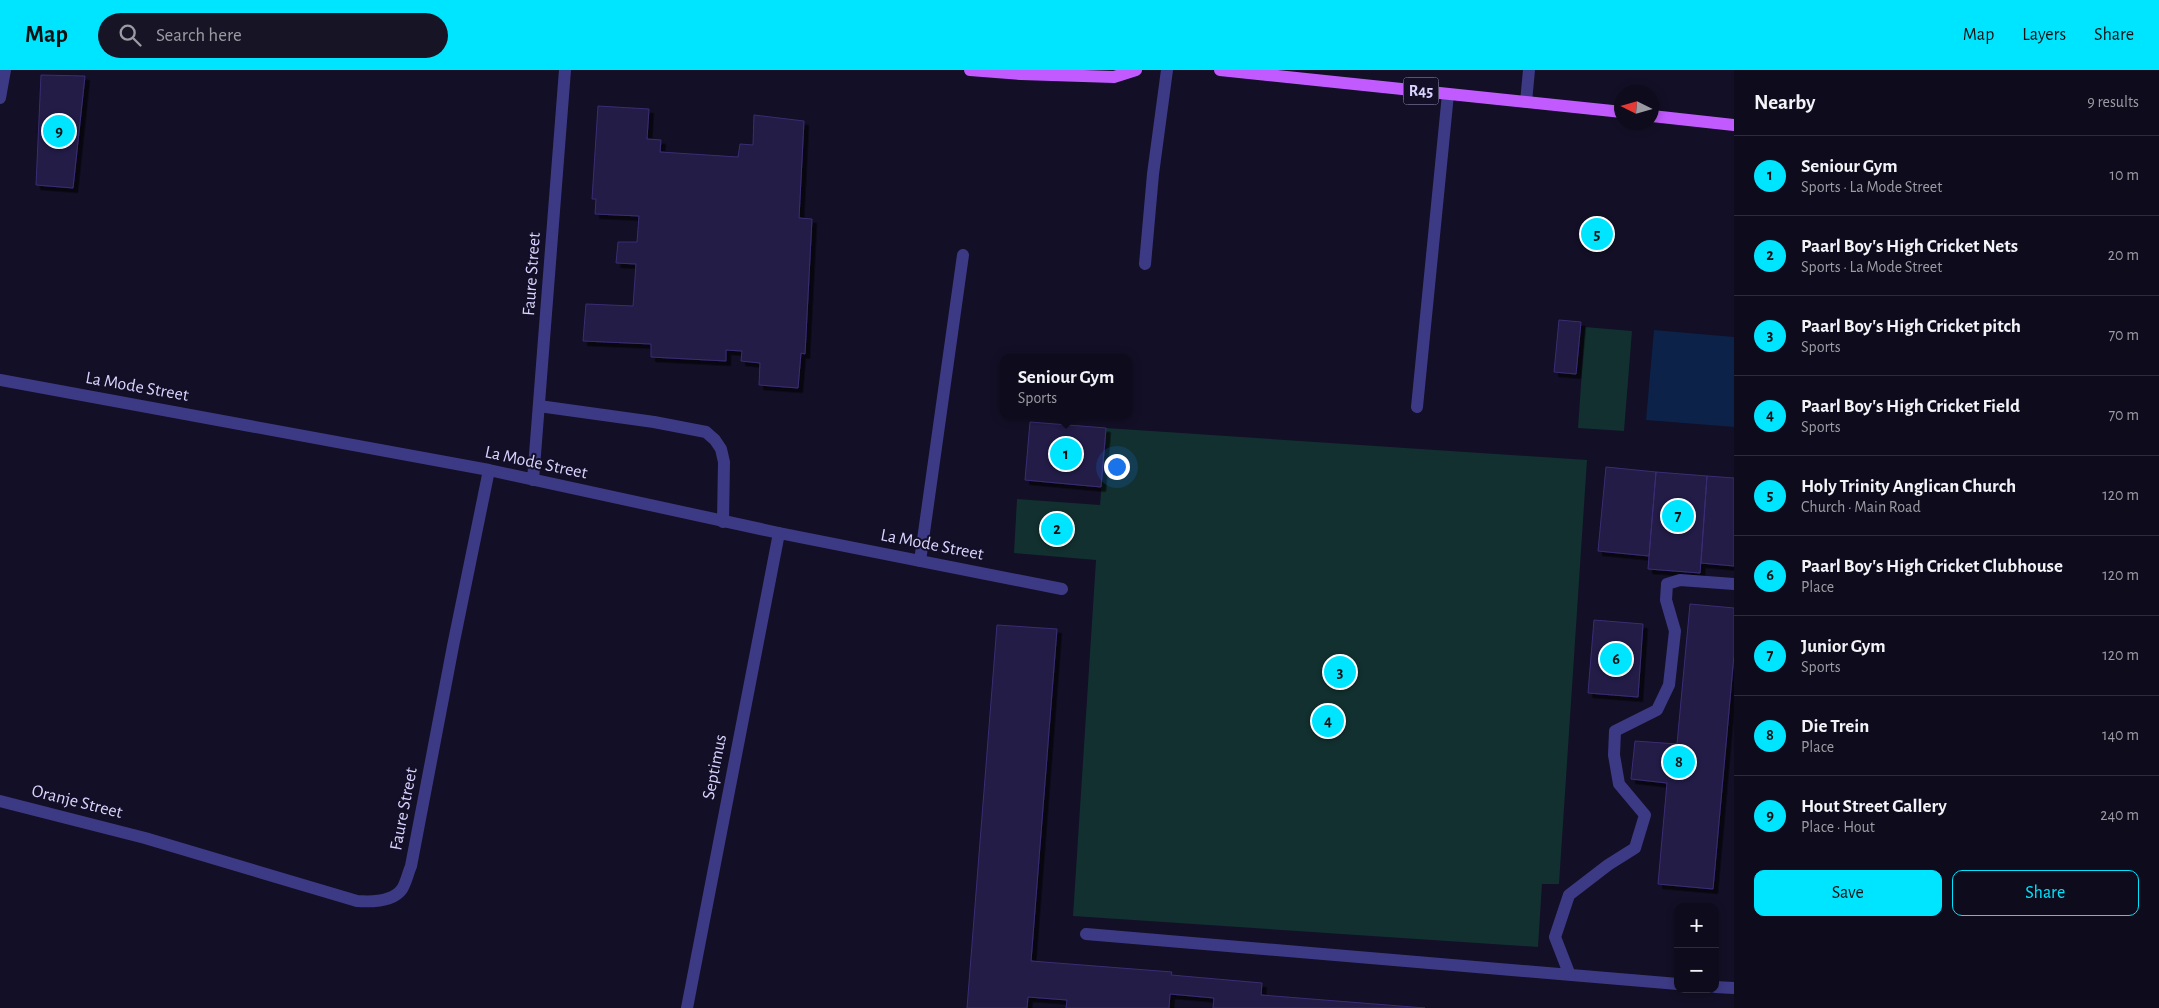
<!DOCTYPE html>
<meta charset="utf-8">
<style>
body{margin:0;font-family:"Alegreya Sans",sans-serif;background:#171425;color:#f1f3f6}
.controls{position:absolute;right:15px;bottom:15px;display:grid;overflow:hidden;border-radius:10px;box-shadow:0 2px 8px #0003}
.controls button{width:45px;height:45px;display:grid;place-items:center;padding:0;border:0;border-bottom:1px solid #2e2b3b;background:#0e0b1c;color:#f1f3f6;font:25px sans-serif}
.compass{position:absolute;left:1614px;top:15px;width:45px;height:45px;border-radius:50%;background:#0e0b1c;box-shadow:0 2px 8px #0003;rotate:275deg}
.you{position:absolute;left:1116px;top:396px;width:18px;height:18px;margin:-12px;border:4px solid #fff;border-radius:50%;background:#1a73e8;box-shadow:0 0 0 8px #1a73e833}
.badge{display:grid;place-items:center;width:32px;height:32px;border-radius:50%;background:#00e5ff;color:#111;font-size:16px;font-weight:700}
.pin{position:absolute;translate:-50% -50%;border:2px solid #fff;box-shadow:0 1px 5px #0006}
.popup{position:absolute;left:1000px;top:284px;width:132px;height:65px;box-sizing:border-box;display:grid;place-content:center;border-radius:10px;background:#0e0b1c;filter:drop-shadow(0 1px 4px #0005);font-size:16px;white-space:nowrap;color:#9b9ba3}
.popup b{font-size:19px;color:#f1f3f6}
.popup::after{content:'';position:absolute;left:50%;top:100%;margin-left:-10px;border:10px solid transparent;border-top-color:#0e0b1c}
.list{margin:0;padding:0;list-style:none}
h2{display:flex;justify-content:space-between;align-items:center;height:65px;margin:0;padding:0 20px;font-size:21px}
h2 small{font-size:16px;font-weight:400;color:#9b9ba3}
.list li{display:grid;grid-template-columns:32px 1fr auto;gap:15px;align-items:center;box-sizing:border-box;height:80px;padding:0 20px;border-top:1px solid #2e2b3b}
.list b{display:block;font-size:19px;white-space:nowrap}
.list p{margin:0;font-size:16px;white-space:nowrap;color:#9b9ba3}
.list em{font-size:16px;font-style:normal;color:#9b9ba3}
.actions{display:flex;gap:10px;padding:15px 20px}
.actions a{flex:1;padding:11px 0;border:1px solid #00e5ff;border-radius:10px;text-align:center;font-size:18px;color:#00e5ff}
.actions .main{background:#00e5ff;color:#111}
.icon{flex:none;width:28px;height:28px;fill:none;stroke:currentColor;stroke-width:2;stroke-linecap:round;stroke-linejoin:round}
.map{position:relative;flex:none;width:1734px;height:938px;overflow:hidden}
header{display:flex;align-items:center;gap:30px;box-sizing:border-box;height:70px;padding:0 25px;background:#00e5ff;color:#111}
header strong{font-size:24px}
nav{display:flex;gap:28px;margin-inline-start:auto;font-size:18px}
.search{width:350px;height:45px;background:#171425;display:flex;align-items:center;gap:12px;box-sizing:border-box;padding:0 18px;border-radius:28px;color:#9b9ba3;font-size:19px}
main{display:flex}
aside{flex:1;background:#0e0b1c}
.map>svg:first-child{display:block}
.green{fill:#12302f}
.water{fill:#0c2248}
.building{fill:#241b47;stroke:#3b2d73;filter:url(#shadow)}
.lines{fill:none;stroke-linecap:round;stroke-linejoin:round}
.service{stroke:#3d3a85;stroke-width:12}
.minor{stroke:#3d3a85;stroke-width:12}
.primary{stroke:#c25bff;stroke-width:12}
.labels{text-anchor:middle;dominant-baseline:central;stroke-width:4;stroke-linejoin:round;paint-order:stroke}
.shield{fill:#130f26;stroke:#9e99be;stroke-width:1}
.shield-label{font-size:16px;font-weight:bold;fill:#d9d4ff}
.street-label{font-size:18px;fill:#d9d4ff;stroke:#130f26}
</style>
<header>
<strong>Map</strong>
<div class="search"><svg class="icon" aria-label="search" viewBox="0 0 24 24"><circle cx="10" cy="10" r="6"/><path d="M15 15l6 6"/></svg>Search here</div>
<nav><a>Map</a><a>Layers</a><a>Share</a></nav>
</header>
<main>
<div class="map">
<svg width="1734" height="938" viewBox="0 0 1734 938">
<defs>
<filter id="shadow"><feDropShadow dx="4.5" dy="4.5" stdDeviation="0" flood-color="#0009"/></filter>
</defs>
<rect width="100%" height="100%" fill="#130f26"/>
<path class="green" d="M 1585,257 L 1632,261 L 1624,361 L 1578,358 Z
M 1106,358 L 1587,390 L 1559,814 L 1542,814 L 1538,877 L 1073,846 L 1096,490 L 1014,483 L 1017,429 L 1100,435 Z"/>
<path class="water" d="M 1654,260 L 1734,267 L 1734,357 L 1646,350 Z"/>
<path class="building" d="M 41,5 L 85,6 L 73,118 L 36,115 Z
M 598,36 L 649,39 L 647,69 L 661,70 L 660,82 L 738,87 L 740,74 L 753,75 L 754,45 L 804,51 L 799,148 L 812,149 L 805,284 L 801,283 L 798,318 L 759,315 L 760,293 L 741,291 L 742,281 L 726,280 L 726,291 L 651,287 L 651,274 L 583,271 L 586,234 L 633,236 L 636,194 L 616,193 L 618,172 L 637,172 L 639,146 L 595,144 L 596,129 L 592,129 Z
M 1559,250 L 1581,252 L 1576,304 L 1554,302 Z
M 1030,352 L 1106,358 L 1101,417 L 1025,410 Z
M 1606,397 L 1656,402 L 1649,486 L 1598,481 Z
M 1656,402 L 1707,406 L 1700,503 L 1648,499 Z
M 1707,406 L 1734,408 L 1734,496 L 1701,493 Z
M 1690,534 L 1734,538 L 1734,585 L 1713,819 L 1658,814 L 1667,713 L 1631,709 L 1635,671 L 1677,674 Z
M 1594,550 L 1643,554 L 1638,627 L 1588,623 Z
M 997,555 L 1057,559 L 1031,891 L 1172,902 L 1171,905 L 1262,913 L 1261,925 L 1425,938 L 1213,938 L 1214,928 L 1170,924 L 1169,938 L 1066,938 L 1067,930 L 1028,927 L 1027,938 L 967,938 Z"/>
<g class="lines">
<path class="service" d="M 1526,32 L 1529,0
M 1145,194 L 1153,104 L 1167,0
M 539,336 L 654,352 L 706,362 L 715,370 L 721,379 L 724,392 L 723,452
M 1417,337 L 1448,24
M 920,491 L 963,185
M 1086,864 L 1678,914
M 1569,903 L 1555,867 L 1569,825 L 1608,795 L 1635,778 L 1645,745 L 1619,714 L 1614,685 L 1615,661 L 1657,640 L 1669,615 L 1675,561 L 1666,530 L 1667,514 L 1680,510 L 1734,514
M 1715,917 L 1734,918"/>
<path class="minor" d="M 0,28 L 5,0
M 0,310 L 489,400 L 779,463 L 1062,519
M 533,410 L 565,0
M 0,731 L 145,768 L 357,831 C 371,832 393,832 402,819 C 406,813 408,803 411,796 L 453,576 L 489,400
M 687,938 L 779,463"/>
<path class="primary" d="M 970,0 L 1021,4 L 1114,7 L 1136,0
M 1220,0 L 1622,42
M 1652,46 L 1734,55"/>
</g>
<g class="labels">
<rect class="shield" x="1403.5" y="7.5" width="35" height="27" rx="4"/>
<g class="shield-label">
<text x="1421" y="21">R45</text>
</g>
<g class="street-label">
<text transform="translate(532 204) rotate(-86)">Faure Street</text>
<text transform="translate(137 317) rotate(10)">La Mode Street</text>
<text transform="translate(536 393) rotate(12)">La Mode Street</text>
<text transform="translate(932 475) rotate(11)">La Mode Street</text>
<text transform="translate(715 697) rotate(-79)">Septimus</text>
<text transform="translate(77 732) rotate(14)">Oranje Street</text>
<text transform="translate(404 739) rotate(-79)">Faure Street</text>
</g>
</g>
</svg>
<div class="controls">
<button>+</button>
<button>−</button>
</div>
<svg class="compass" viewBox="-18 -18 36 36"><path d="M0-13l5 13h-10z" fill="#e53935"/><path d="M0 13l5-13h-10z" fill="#9b9ba3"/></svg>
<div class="you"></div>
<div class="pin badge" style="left:1066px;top:384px">1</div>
<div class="popup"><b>Seniour Gym</b>Sports</div>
<div class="pin badge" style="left:1057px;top:459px">2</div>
<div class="pin badge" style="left:1340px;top:602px">3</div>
<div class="pin badge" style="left:1328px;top:651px">4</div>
<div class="pin badge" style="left:1597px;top:164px">5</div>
<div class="pin badge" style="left:1616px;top:589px">6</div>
<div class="pin badge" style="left:1678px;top:446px">7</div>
<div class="pin badge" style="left:1679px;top:692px">8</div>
<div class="pin badge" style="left:59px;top:61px">9</div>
</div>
<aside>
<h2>Nearby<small>9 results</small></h2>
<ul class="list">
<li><span class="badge">1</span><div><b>Seniour Gym</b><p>Sports · La Mode Street</p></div><em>10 m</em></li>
<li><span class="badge">2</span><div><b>Paarl Boy's High Cricket Nets</b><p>Sports · La Mode Street</p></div><em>20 m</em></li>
<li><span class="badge">3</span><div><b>Paarl Boy's High Cricket pitch</b><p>Sports</p></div><em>70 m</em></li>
<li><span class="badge">4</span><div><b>Paarl Boy's High Cricket Field</b><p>Sports</p></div><em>70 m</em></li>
<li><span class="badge">5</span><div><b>Holy Trinity Anglican Church</b><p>Church · Main Road</p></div><em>120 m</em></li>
<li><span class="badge">6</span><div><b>Paarl Boy's High Cricket Clubhouse</b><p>Place</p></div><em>120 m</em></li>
<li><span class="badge">7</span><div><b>Junior Gym</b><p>Sports</p></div><em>120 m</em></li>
<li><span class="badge">8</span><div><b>Die Trein</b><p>Place</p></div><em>140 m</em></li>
<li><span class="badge">9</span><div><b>Hout Street Gallery</b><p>Place · Hout</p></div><em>240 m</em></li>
</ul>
<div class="actions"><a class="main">Save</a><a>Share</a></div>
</aside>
</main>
